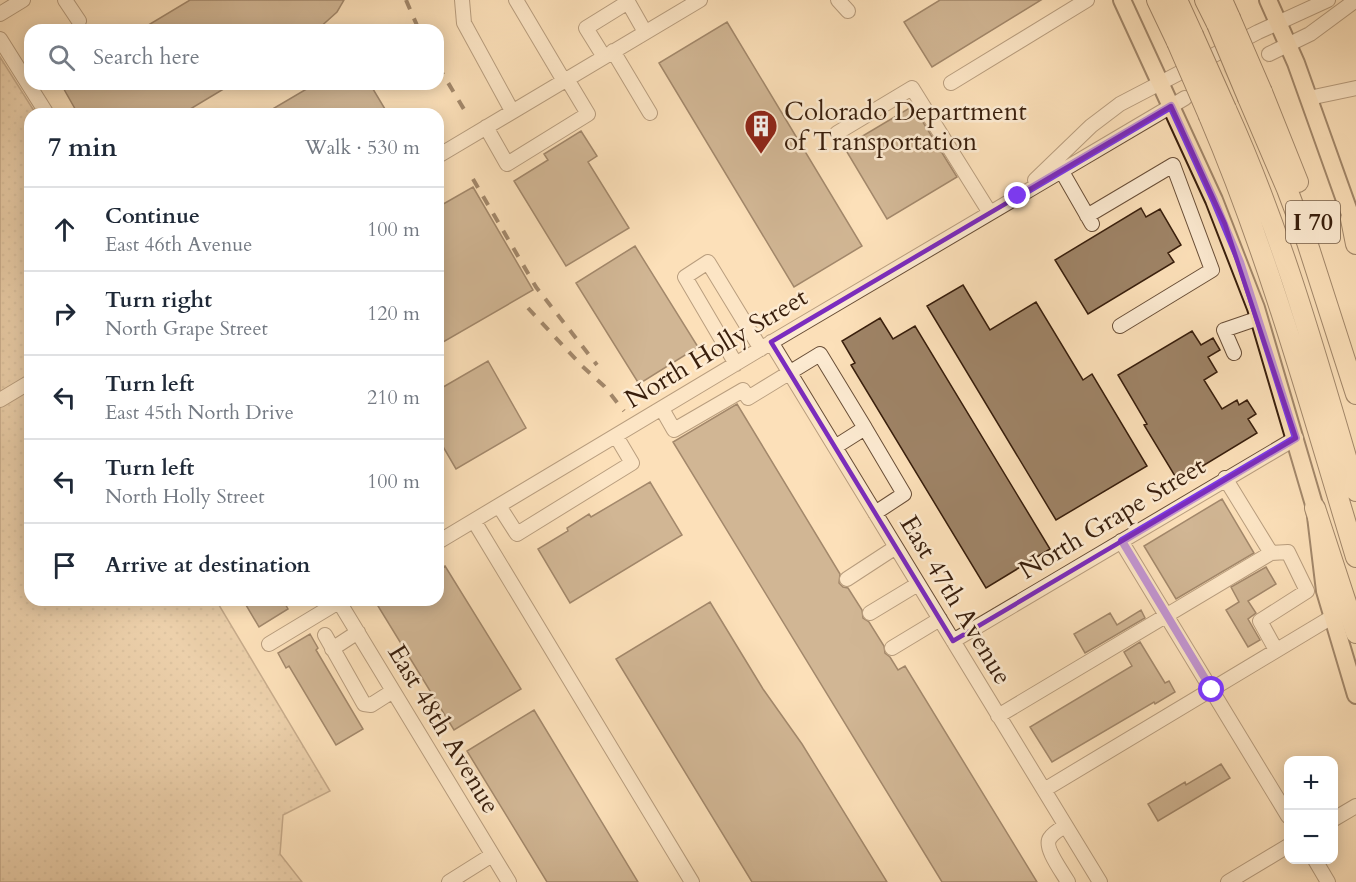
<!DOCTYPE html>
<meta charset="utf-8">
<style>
body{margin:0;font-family:Cardo,serif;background:#f6f6f7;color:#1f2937}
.controls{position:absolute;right:18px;bottom:18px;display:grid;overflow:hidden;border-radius:12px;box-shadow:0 3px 15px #0003}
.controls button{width:54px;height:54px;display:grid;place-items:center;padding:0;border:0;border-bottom:2px solid #e0e1e3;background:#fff;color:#1f2937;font:30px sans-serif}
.stop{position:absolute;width:18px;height:18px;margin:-14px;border:4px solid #7c3aed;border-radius:50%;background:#fff}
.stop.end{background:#7c3aed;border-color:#fff;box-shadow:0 2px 6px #0008}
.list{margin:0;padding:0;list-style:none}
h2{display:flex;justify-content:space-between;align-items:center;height:78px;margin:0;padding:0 24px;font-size:26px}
h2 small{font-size:20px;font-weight:400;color:#747a83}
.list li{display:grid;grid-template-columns:39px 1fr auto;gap:18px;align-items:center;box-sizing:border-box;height:84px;padding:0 24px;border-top:2px solid #e0e1e3}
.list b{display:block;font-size:22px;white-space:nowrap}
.list p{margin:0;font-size:20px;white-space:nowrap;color:#747a83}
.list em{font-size:20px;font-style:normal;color:#747a83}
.icon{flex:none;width:33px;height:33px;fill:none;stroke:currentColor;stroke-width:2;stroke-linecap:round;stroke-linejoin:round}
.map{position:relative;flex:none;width:1356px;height:882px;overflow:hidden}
.search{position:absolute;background:#fff;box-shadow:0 3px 15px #0003;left:24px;top:24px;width:420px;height:66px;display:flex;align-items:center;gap:15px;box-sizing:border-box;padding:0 21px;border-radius:18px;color:#747a83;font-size:22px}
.panel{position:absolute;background:#fff;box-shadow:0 3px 15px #0003;left:24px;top:108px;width:420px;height:498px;border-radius:18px}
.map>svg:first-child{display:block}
.grass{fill:url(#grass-dots);stroke:#8a6e54;stroke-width:1.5}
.building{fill:#9e8366;stroke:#381e0c;stroke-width:1.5}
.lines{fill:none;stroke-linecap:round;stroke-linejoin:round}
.minor-tunnel{stroke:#d5b996;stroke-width:14;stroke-dasharray:14 7;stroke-linecap:butt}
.minor-casing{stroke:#694e37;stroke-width:16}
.major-casing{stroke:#381e0c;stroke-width:20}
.highway-casing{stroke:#381e0c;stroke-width:22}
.minor{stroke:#fdebd2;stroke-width:14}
.major{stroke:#fce0b9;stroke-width:16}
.highway{stroke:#fce0b9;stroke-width:20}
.rail{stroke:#381e0c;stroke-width:4;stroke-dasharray:10 10;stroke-linecap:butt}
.highway-bridge-casing{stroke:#381e0c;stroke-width:22;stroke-linecap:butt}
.highway-bridge{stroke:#fce0b9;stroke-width:20}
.route{stroke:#7c3aed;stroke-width:8}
.marked{fill:none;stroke:#7b2cbf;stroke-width:4.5;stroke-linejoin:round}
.labels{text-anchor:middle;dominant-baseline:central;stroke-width:5;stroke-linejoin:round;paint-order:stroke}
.shield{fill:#fdebd2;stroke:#735c47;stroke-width:1.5}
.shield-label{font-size:24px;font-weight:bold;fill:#381e0c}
.poi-label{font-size:26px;fill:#381e0c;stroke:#fdebd2;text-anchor:start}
.street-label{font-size:26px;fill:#381e0c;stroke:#fdebd2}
</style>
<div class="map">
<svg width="1356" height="882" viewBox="0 0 1356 882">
<defs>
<pattern id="grass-dots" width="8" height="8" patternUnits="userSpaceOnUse" patternTransform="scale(1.5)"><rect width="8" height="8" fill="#dbbf9c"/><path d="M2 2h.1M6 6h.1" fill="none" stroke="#bda485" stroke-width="1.8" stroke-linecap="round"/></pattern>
</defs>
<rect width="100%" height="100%" fill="#fce0b9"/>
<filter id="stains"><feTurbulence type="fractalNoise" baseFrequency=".00333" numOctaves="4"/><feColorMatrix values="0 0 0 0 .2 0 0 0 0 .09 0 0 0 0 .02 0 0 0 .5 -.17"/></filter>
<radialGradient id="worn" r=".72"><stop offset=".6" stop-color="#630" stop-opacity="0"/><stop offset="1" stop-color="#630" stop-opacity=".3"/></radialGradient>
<path class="grass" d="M 0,57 L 36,114 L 30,114 L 30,600 L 216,600 L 330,791 L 283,815 L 280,854 L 302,882 L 0,882 Z"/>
<path class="building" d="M 190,0 L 344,0 L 337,12 L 317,30 L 140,30 Z
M 940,0 L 1041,0 L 932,67 L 904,22 Z
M 727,22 L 862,246 L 794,287 L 659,63 Z
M 61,84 L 232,84 L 182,114 L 78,114 Z
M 315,84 L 370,84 L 388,114 L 264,114 Z
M 913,106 L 957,177 L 887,219 L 844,147 Z
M 581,131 L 597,156 L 588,162 L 629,228 L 566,266 L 514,181 L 548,160 L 544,154 Z
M 473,187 L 533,290 L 438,345 L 438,207 Z
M 1141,208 L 1146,217 L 1160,209 L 1181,245 L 1168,253 L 1174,262 L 1088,314 L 1055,260 Z
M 635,246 L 698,347 L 639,384 L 576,283 Z
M 963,285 L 990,330 L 1036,302 L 1083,380 L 1092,374 L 1147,466 L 1056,520 L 927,306 Z
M 880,318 L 893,339 L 915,326 L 1050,549 L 986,588 L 851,365 L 855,363 L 842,341 Z
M 1192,331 L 1201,345 L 1213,338 L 1220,350 L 1208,357 L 1217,372 L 1204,380 L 1222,409 L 1237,400 L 1239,405 L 1247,400 L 1256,414 L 1248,419 L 1257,433 L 1178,481 L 1144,425 L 1147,424 L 1118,375 Z
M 488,361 L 526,428 L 456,469 L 438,438 L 438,390 Z
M 737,404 L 840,574 L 839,583 L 843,587 L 848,588 L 862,610 L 863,618 L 869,622 L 884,646 L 885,653 L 890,657 L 898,670 L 905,666 L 1037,882 L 942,882 L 673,442 Z
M 650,482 L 682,535 L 570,603 L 538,549 L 568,531 L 567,528 L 589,514 L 591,517 Z
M 1222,499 L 1254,553 L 1176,599 L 1144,546 Z
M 445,566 L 521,689 L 454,730 L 378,606 L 389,600 L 438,600 L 438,570 Z
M 1266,567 L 1276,584 L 1248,601 L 1256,613 L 1248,619 L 1260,640 L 1248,647 L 1226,610 L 1239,602 L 1231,587 Z
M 243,600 L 283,600 L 288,609 L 259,627 Z
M 710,602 L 763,689 L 802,744 L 887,882 L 752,882 L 616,659 Z
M 1141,610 L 1145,618 L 1085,653 L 1074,634 L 1110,613 L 1117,625 Z
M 310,634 L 318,648 L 316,650 L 363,729 L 336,745 L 289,666 L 286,668 L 278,653 Z
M 1140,642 L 1165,683 L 1169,681 L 1175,692 L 1155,704 L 1154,702 L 1052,762 L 1030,727 L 1132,666 L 1124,652 Z
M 534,710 L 638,882 L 547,882 L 467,751 Z
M 1221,764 L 1230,778 L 1158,821 L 1148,804 L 1185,782 L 1186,785 Z"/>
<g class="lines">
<path class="minor-tunnel" d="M 1208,86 L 1269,54"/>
<g class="minor-casing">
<path id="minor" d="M 65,0 L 79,21
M 462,0 L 464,23 L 512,111
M 516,0 L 564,81
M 838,0 L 848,11
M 0,14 L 23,0
M 0,39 L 47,114
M 613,51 L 650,113
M 1269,54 L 1310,34 L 1356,0
M 604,57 L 586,28 L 628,2 L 645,32
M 951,83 L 1087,0
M 1309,98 L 1356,88
M 486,127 L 507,164 L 588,114 L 567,79
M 837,133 L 912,88 L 990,213
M 438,156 L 700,0
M 1061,170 L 1092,224
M 1035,180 L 1091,126 L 1120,104 L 1258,32 L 1328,0
M 1087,216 L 1173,165 L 1212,270 L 1120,326
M 771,342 L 1100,882
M 1234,353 L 1224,330 L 1259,318
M 736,364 L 685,277 L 708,262 L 761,349
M 0,400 L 30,382
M 662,409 L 674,430 L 743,390 L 748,398 L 820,354 L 865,428
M 835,447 L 865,428 L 904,494 L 875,513
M 1225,478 L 1271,553 L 1288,552 L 1307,591 L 1260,621 L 1276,650
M 499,506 L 517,534 L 632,463 L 616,436
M 474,521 L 692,882
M 1121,541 L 1288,816
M 438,542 L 777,339 L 1185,98
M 847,579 L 896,547
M 338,600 L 509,882
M 870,613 L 918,584
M 325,635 L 364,704 L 371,705 L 393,691
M 953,641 L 1296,438
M 269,644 L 342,600
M 892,648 L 940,619
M 332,649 L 358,632
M 998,716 L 1271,553
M 1044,790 L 1332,617
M 1334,819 L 1356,806
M 1065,826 C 1060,829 1053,833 1050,838 C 1043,847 1063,873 1068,882
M 1315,860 L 1328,882
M 449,882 L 492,855
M 1228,882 L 1288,846"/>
</g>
<g class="major-casing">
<path id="major" d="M 1122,0 L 1214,200 L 1256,308 L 1315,508 L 1325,591 L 1356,695
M 1268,0 L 1296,63 L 1356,231"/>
</g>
<g class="highway-casing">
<path id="highway" d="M 1157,0 L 1177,42
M 1177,0 L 1193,35
M 1205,0 L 1217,24
M 1222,0 L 1230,18
M 1262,92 L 1298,182
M 1248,98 L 1287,189 L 1307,242 L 1356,394
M 1226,109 C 1282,232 1318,362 1356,491
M 1209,116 C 1270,259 1311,409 1356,557
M 1351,219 L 1356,244
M 1315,508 L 1356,633"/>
</g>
<use href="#minor" class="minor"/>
<use href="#major" class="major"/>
<use href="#highway" class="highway"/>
<path class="rail" d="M 406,0 L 419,30
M 438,66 L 465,111
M 473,179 L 536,287 L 597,365
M 528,308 L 582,366 L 604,386 L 624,411"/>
<g class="highway-bridge-casing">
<path id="highway-bridge" d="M 1230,18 L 1262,92
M 1217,24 L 1248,98
M 1193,35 L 1226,109
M 1177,42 L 1209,116"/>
</g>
<use href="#highway-bridge" class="highway-bridge"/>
</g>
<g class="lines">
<path class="route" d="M 1018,196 L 1171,106 L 1214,200 L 1240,262 L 1296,438 L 1122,541 L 1212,690"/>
</g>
<path d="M0 0H1356V882H0ZM 1171,106 L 1225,224 L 1296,438 L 953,641 L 771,342 Z" fill="#fce0b9" fill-opacity=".55" fill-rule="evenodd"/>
<path class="marked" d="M 1171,106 L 1225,224 L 1296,438 L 953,641 L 771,342 Z"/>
<defs>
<g id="building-pin" transform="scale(1.725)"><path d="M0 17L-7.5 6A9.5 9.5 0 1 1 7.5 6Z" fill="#8f2418" stroke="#fdebd2"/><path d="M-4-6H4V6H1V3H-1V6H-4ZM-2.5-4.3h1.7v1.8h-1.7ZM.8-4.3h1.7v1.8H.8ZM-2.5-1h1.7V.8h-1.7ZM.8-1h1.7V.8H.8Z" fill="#fff"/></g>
</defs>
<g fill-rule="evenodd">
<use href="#building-pin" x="761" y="126"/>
</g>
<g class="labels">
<rect class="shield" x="1286" y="201" width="54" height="42" rx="4.5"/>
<g class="shield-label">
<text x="1313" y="222">I 70</text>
</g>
<g class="poi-label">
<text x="784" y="111">Colorado Department<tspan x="784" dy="30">of Transportation</tspan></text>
</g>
<g class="street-label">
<text transform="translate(716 348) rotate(-31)">North Holly Street</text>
<text transform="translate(1112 518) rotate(-31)">North Grape Street</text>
<text transform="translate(956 600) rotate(59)">East 47th Avenue</text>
<text transform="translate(444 729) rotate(59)">East 48th Avenue</text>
</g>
</g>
<rect width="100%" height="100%" filter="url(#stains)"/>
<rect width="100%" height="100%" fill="url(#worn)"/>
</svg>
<div class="controls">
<button>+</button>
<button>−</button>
</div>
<div class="stop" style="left:1212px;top:690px"></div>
<div class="stop end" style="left:1018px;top:196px"></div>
<div class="search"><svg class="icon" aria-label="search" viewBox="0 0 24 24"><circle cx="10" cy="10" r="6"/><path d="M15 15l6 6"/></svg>Search here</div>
<section class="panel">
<h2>7 min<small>Walk · 530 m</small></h2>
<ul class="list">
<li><svg class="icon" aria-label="ahead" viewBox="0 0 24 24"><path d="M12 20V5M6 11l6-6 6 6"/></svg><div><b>Continue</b><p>East 46th Avenue</p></div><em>100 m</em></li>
<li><svg class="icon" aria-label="right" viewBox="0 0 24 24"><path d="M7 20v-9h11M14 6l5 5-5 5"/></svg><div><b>Turn right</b><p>North Grape Street</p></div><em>120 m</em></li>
<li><svg class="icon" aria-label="left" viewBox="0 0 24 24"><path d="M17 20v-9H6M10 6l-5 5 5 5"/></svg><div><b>Turn left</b><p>East 45th North Drive</p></div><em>210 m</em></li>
<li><svg class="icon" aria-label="left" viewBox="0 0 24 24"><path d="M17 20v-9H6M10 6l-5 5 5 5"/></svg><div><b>Turn left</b><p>North Holly Street</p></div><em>100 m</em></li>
<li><svg class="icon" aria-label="arrive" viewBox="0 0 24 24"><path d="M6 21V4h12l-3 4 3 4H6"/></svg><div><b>Arrive at destination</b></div></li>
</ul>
</section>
</div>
